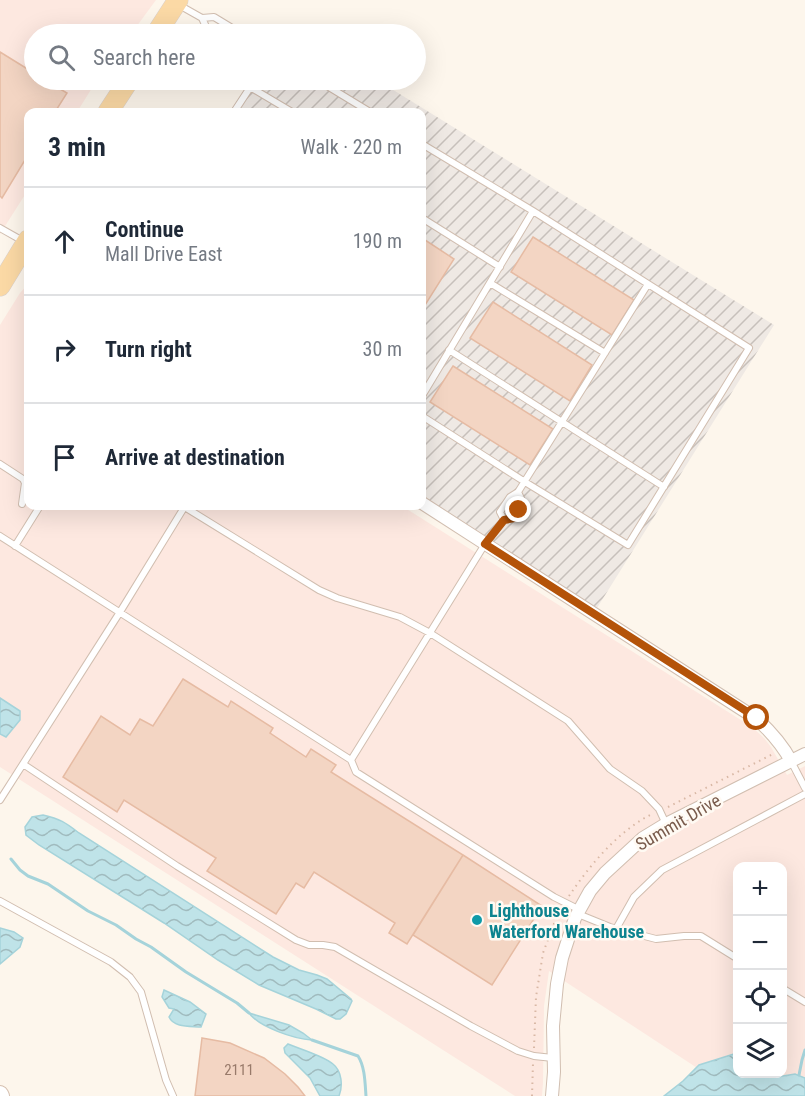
<!DOCTYPE html>
<meta charset="utf-8">
<style>
body{margin:0;font-family:"Roboto Condensed",sans-serif;background:#f2f2f3;color:#1f2937}
.controls{position:absolute;right:18px;bottom:18px;display:grid;overflow:hidden;border-radius:12px;box-shadow:0 6px 24px #0002}
.controls button{width:54px;height:54px;display:grid;place-items:center;padding:0;border:0;border-bottom:2px solid #e0e1e3;background:#fff;color:#1f2937;font:30px sans-serif}
.stop{position:absolute;width:18px;height:18px;margin:-14px;border:4px solid #b45309;border-radius:50%;background:#fff}
.stop.end{background:#b45309;border-color:#fff;box-shadow:0 2px 6px #0008}
.list{margin:0;padding:0;list-style:none}
h2{display:flex;justify-content:space-between;align-items:center;height:78px;margin:0;padding:0 24px;font-size:26px}
h2 small{font-size:20px;font-weight:400;color:#747a83}
.list li{display:grid;grid-template-columns:39px 1fr auto;gap:18px;align-items:center;box-sizing:border-box;height:108px;padding:0 24px;border-top:2px solid #e0e1e3}
.list b{display:block;font-size:22px;white-space:nowrap}
.list p{margin:0;font-size:20px;white-space:nowrap;color:#747a83}
.list em{font-size:20px;font-style:normal;color:#747a83}
.icon{flex:none;width:33px;height:33px;fill:none;stroke:currentColor;stroke-width:2;stroke-linecap:round;stroke-linejoin:round}
.map{position:relative;flex:none;width:805px;height:1096px;overflow:hidden}
.search{position:absolute;background:#fff;box-shadow:0 6px 24px #0002;left:24px;top:24px;width:402px;height:66px;display:flex;align-items:center;gap:15px;box-sizing:border-box;padding:0 21px;border-radius:33px;color:#747a83;font-size:22px}
.panel{position:absolute;background:#fff;box-shadow:0 6px 24px #0002;left:24px;top:108px;width:402px;height:402px;border-radius:12px}
.map>svg:first-child{display:block}
.commercial{fill:#fde8e0;fill-rule:evenodd}
.industrial{fill:url(#industrial-furrows)}
.water{fill:url(#water-waves);stroke:#a5d3da;stroke-width:1.5}
.lines{fill:none;stroke-linecap:round;stroke-linejoin:round}
.stream{stroke:#a5d3da;stroke-width:3}
.building{fill:#f3d5c3;stroke:#e6bba3;stroke-width:1.5}
.lane-casing{stroke:#d1beb0;stroke-width:8}
.street-casing{stroke:#d1beb0;stroke-width:14}
.secondary-casing{stroke:#d6c0b0;stroke-width:18}
.primary-casing{stroke:#dad1cd;stroke-width:21}
.path{stroke:#d9b8a5;stroke-width:2;stroke-dasharray:1.5 4.5;stroke-linecap:butt}
.lane{stroke:#fff;stroke-width:6}
.street{stroke:#fff;stroke-width:12}
.secondary{stroke:#fff;stroke-width:16}
.primary{stroke:#fbd9a5;stroke-width:20}
.route{stroke:#b45309;stroke-width:8}
.culture-dot{fill:#0f9aa8;stroke:#fffaf3;stroke-width:2}
.labels{text-anchor:middle;dominant-baseline:central;stroke-width:5;stroke-linejoin:round;paint-order:stroke}
.number-label{font-size:15px;fill:#987a6a}
.street-label{font-size:18px;fill:#7a5c4d;stroke:#fffaf3}
.culture-label{font-size:18px;font-weight:bold;fill:#0d838f;stroke:#fffaf3;text-anchor:start}
</style>
<div class="map">
<svg width="805" height="1096" viewBox="0 0 805 1096">
<defs>
<pattern id="industrial-furrows" width="10" height="10" patternUnits="userSpaceOnUse" patternTransform="scale(1.5)"><rect width="10" height="10" fill="#efe9e4"/><path d="M-1 1l2-2M0 10L10 0M9 11l2-2" fill="none" stroke="#c7c0bb"/></pattern>
<pattern id="water-waves" width="16" height="10" patternUnits="userSpaceOnUse" patternTransform="scale(1.5)"><rect width="16" height="10" fill="#bfe3e8"/><path d="M0 5q4-4 8 0t8 0" fill="none" stroke="#a0bbbe"/></pattern>
</defs>
<rect width="100%" height="100%" fill="#fdf6ec"/>
<path class="commercial" d="M 0,0 L 156,0 L 131,34 L 34,34 L 34,80 L 97,80 L 77,112 L 28,112 L 28,190 L 0,234 Z
M 28,284 L 28,506 L 402,506 L 752,727 L 764,738 L 771,747 L 787,775 L 805,766 L 805,1096 L 740,1096 L 549,971 L 544,1006 L 543,1083 L 542,1096 L 515,1096 L 0,767 L 0,325 L 20,293 ZM 738,866 L 782,866 L 782,1074 L 738,1074 Z"/>
<path class="industrial" d="M 254,80 L 377,80 L 774,325 L 597,608 L 422,496 L 422,112 L 233,112 Z"/>
<path class="water" d="M 0,698 L 20,711 L 20,720 L 6,737 L 0,734 Z
M 43,815 C 60,819 65,822 79,833 L 273,957 L 299,970 L 317,975 L 327,979 L 351,999 L 352,1001 L 346,1014 L 340,1019 L 336,1019 L 316,1009 L 259,985 L 218,960 L 164,923 L 39,845 L 26,835 L 25,827 L 32,817 Z
M 0,928 L 14,932 L 23,938 L 20,947 L 0,964 Z
M 164,990 L 190,1002 L 206,1014 L 201,1027 C 190,1026 174,1028 169,1017 L 174,1009 L 169,1008 L 162,997 Z
M 249,1013 L 289,1025 L 303,1033 L 312,1040 C 294,1039 259,1027 249,1013 Z
M 288,1044 C 300,1049 324,1056 333,1064 C 342,1071 343,1086 339,1096 L 320,1096 L 310,1078 L 285,1053 L 284,1048 Z
M 737,1053 L 738,1074 L 774,1074 L 777,1077 L 795,1074 L 805,1078 L 805,1096 L 664,1096 L 683,1081 L 699,1065 Z"/>
<g class="lines">
<path class="stream" d="M 11,859 L 20,870 L 28,876 L 48,884 L 88,911 L 116,925 L 136,939 L 151,947 L 186,972 L 237,1003 L 249,1013
M 312,1040 L 358,1056 C 365,1067 365,1083 366,1096
M 799,1075 L 802,1060 L 805,1050"/>
</g>
<path class="building" d="M 0,52 L 34,73 L 34,80 L 45,80 L 67,93 L 55,112 L 28,112 L 28,155 L 2,198 L 0,196 Z
M 533,237 L 634,300 L 612,335 L 511,272 Z
M 422,238 L 454,259 L 422,310 Z
M 493,302 L 592,365 L 570,401 L 470,338 Z
M 453,366 L 553,429 L 530,465 L 430,402 Z
M 183,679 L 228,707 L 231,701 L 273,728 L 270,733 L 306,757 L 311,749 L 336,765 L 331,772 L 463,855 L 407,944 L 389,933 L 395,923 L 314,872 L 304,888 L 296,883 L 276,914 L 207,871 L 216,858 L 124,800 L 117,812 L 63,777 L 101,716 L 130,735 L 140,719 L 153,726 Z
M 463,855 L 542,906 L 492,985 L 413,935 Z
M 202,1038 L 230,1043 L 264,1058 L 285,1074 L 298,1087 L 305,1096 L 195,1096 Z"/>
<g class="lines">
<g class="lane-casing">
<path id="lane" d="M 179,5 L 202,18 L 207,29 L 216,34
M 202,18 L 214,17 L 242,34
M 307,80 L 324,84 L 370,112
M 250,87 L 292,112
M 234,112 L 255,80
M 422,144 L 533,211
M 422,218 L 500,267
M 0,228 L 23,241
M 490,283 L 605,353
M 449,350 L 664,487
M 422,396 L 533,211 L 749,348 L 628,545 L 525,482 L 422,416
M 0,464 L 23,479 L 25,483 L 22,504
M 183,506 L 319,590 L 337,598 L 400,617 L 430,633 L 568,721 L 610,769 L 642,791 L 659,809 L 666,824
M 504,520 L 500,512 L 510,497 L 518,492 L 648,284
M 0,536 L 351,760 L 356,772 L 554,897 L 580,910
M 15,546 L 40,506
M 351,760 L 485,544 L 504,520 L 514,518 L 523,503 L 518,492
M 791,761 L 805,788
M 23,764 L 177,866 L 296,940 L 309,945 L 323,945 L 335,947 L 471,1026 L 518,1051 L 534,1056 L 553,1058
M 0,800 L 120,612 L 185,506
M 0,901 L 111,962 L 130,977 L 141,992 L 166,1080 L 173,1096
M 578,914 L 610,927 L 656,939 L 684,936 L 701,936 L 738,959
M 616,929 L 634,897 L 662,870 L 805,794
M 782,988 L 805,1002"/>
</g>
<g class="street-casing">
<path id="street" d="M 422,503 L 757,719 C 771,732 782,744 791,761
M 552,1096 L 554,1072 L 553,1026 L 557,984 L 562,958 L 575,918 L 590,891 L 605,873 L 643,838 L 666,824 L 805,754"/>
</g>
<g class="secondary-casing">
<path id="secondary" d="M 0,1094 L 1,1096"/>
</g>
<g class="primary-casing">
<path id="primary" d="M 156,34 L 178,0
M 108,112 L 129,80
M 0,286 L 28,240"/>
</g>
<path class="path" d="M 668,807 L 773,754
M 569,896 C 590,865 618,831 652,814
M 534,1048 L 536,997 L 543,953 L 558,913 L 561,908
M 532,1096 L 533,1063"/>
<use href="#lane" class="lane"/>
<use href="#street" class="street"/>
<use href="#secondary" class="secondary"/>
<use href="#primary" class="primary"/>
</g>
<g class="lines">
<path class="route" d="M 519,510 L 514,518 L 504,520 L 485,544 L 757,718"/>
</g>
<circle class="culture-dot" cx="477" cy="920" r="6"/>
<g class="labels">
<g class="number-label">
<text x="239" y="1070">2111</text>
</g>
<g class="street-label">
<text transform="translate(678 822) rotate(-30)">Summit Drive</text>
</g>
<g class="culture-label">
<text x="489" y="910">Lighthouse<tspan x="489" dy="21">Waterford Warehouse</tspan></text>
</g>
</g>
</svg>
<div class="controls">
<button>+</button>
<button>−</button>
<button><svg class="icon" aria-label="locate" viewBox="0 0 24 24"><circle cx="12" cy="12" r="6"/><path d="M12 2v4M12 18v4M2 12h4M18 12h4"/></svg></button>
<button><svg class="icon" aria-label="layers" viewBox="0 0 24 24"><path d="M12 4l9 5-9 5-9-5zM3 14l9 5 9-5"/></svg></button>
</div>
<div class="stop" style="left:757px;top:718px"></div>
<div class="stop end" style="left:519px;top:510px"></div>
<div class="search"><svg class="icon" aria-label="search" viewBox="0 0 24 24"><circle cx="10" cy="10" r="6"/><path d="M15 15l6 6"/></svg>Search here</div>
<section class="panel">
<h2>3 min<small>Walk · 220 m</small></h2>
<ul class="list">
<li><svg class="icon" aria-label="ahead" viewBox="0 0 24 24"><path d="M12 20V5M6 11l6-6 6 6"/></svg><div><b>Continue</b><p>Mall Drive East</p></div><em>190 m</em></li>
<li><svg class="icon" aria-label="right" viewBox="0 0 24 24"><path d="M7 20v-9h11M14 6l5 5-5 5"/></svg><div><b>Turn right</b></div><em>30 m</em></li>
<li><svg class="icon" aria-label="arrive" viewBox="0 0 24 24"><path d="M6 21V4h12l-3 4 3 4H6"/></svg><div><b>Arrive at destination</b></div></li>
</ul>
</section>
</div>
